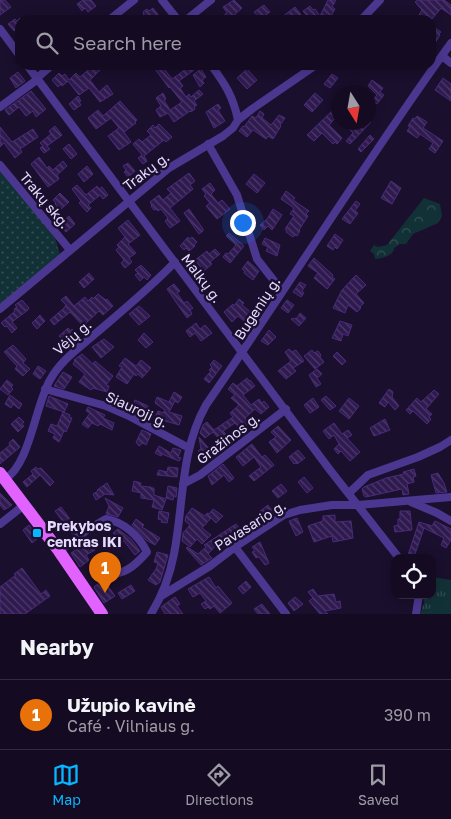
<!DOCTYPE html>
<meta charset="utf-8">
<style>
body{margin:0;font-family:"Golos Text",sans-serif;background:#1d142a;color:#f1f3f6}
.controls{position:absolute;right:15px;bottom:15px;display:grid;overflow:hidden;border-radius:10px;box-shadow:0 2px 12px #0003}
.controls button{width:45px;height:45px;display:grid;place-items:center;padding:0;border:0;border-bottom:1px solid #332b40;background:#140b22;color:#f1f3f6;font:25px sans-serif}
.compass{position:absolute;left:331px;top:85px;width:45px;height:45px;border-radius:50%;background:#140b22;box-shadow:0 2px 12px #0003;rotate:169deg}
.you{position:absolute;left:242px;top:222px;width:18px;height:18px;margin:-12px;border:4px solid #fff;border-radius:50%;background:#1a73e8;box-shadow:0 0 0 8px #1a73e833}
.badge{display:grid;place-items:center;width:32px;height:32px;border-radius:50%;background:#07b6ff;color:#fff;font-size:16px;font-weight:700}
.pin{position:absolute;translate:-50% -41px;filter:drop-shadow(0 1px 2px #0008)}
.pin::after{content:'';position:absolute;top:26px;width:18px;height:15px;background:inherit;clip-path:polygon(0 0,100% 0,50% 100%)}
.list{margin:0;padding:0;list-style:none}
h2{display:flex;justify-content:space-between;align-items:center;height:65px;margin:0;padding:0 20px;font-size:21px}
h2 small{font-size:16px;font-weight:400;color:#9d9ba5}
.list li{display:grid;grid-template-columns:32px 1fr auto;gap:15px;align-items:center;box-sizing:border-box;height:70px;padding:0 20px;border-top:1px solid #332b40}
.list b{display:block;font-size:19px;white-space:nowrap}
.list p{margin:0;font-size:16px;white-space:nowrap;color:#9d9ba5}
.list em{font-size:16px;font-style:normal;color:#9d9ba5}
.icon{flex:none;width:28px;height:28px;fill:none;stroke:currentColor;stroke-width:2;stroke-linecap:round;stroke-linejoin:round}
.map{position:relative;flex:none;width:451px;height:614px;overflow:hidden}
.search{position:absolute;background:#140b22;box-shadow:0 2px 12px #0003;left:15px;right:15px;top:15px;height:55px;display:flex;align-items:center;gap:12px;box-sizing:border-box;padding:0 18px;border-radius:15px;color:#9d9ba5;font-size:19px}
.sheet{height:135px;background:#140b22}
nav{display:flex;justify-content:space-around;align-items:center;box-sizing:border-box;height:70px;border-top:1px solid #332b40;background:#140b22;font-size:14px;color:#9d9ba5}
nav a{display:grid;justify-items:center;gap:2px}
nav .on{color:#07b6ff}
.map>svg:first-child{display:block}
.grass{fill:url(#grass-tufts)}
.forest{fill:url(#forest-crowns)}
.park{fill:url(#park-dots)}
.building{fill:url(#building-back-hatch);stroke:#4a2a7d}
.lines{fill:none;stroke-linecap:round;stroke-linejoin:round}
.street{stroke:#4b378f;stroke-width:8}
.primary{stroke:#e262ff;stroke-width:12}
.poi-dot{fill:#07b6ff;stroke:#1a0f2d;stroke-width:2}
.labels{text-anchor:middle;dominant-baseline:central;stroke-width:5;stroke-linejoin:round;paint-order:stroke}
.street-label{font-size:14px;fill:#e6dbff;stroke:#1a0f2d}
.poi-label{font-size:14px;font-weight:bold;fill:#e6dbff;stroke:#1a0f2d;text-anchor:start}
</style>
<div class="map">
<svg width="451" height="614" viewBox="0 0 451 614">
<defs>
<pattern id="grass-tufts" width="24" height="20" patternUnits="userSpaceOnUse" patternTransform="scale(1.25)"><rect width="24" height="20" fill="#123137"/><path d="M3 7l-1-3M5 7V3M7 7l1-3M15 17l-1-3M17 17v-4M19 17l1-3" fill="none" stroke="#344e55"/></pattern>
<pattern id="forest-crowns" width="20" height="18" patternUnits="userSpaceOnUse" patternTransform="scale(1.25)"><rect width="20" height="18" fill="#123137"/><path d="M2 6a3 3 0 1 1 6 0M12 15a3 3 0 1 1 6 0" fill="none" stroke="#344e55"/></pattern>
<pattern id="park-dots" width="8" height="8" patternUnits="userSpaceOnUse" patternTransform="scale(1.25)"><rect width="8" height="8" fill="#123137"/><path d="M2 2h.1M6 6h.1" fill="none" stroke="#344e55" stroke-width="1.8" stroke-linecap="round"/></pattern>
<pattern id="building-back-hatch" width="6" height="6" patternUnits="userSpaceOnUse" patternTransform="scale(1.25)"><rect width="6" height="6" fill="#2f1a4f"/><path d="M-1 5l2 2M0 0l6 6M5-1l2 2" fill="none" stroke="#4d3b69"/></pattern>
</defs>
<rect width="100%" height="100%" fill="#1a0f2d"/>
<path class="grass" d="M 432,577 L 451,580 L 451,614 L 420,614 L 424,603 L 423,595 L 432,595 Z"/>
<path class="forest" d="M 424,198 L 440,204 L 442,216 L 438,223 L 413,234 L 406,244 L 400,244 L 394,248 C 394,256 382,258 375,259 L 374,254 L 370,251 L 374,245 L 378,247 L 387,245 Z"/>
<path class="park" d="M 0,169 L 55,237 L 60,255 L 0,304 Z"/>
<path class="building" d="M 0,0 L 5,0 L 11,7 L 0,15 Z
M 83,0 L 91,0 L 96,6 L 88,12 L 85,8 L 82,11 L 77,4 Z
M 234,0 L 242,8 L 235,14 L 239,20 L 218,20 L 227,13 L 223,7 Z
M 328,0 L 336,0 L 332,7 L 335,9 L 331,16 L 329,15 L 323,20 L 316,20 L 313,17 L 310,20 L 303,11 L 310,6 L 313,10 L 315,9 L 320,16 Z
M 418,0 L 444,0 L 451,5 L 451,15 L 441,8 L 432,19 L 427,15 L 424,20 L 416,20 L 422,10 L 415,2 Z
M 264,5 L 270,12 L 260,19 L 254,12 Z
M 295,7 L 302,16 L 298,20 L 285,20 L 282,17 Z
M 153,8 L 162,20 L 140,20 L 144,17 L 143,12 L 147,9 L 149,11 Z
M 20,18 L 20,26 L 14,31 L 8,24 L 15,19 L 17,21 Z
M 435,28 L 441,32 L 439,34 L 440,35 L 431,49 L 431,34 Z
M 94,65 L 105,65 L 90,80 L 99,92 L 107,85 L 113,94 L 100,102 L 89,88 L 79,95 L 68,81 L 62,86 L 61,84 L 58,87 L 52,80 L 59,73 L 62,76 L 65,74 L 69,80 L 76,73 L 80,77 Z
M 152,65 L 161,65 L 172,79 L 186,69 L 183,65 L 190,65 L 194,70 L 179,81 L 183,86 L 180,88 L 186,97 L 189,94 L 191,97 L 199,90 L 203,94 L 194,101 L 197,105 L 194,107 L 195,109 L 191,112 L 190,111 L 174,122 L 168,113 L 160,117 L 156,110 L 161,106 L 156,98 L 163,93 L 166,99 L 164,100 L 170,110 L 182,102 L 170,87 L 169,88 Z
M 201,69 L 206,77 L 202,80 L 204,83 L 200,87 L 193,75 Z
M 247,69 L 257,80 L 247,89 L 237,78 Z
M 18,72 L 25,81 L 16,88 L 10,78 Z
M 332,74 L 338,78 L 330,88 L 324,84 Z
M 443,78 L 451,84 L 451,101 L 435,90 Z
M 372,80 L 383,88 L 380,92 L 384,95 L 377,104 L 372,101 L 377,95 L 368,86 Z
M 31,91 L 46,109 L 36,117 L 33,111 L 26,116 L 19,107 L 9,115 L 5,110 Z
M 315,93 L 323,100 L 312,112 L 304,105 Z
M 78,96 L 81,101 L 79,102 L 81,105 L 74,110 L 69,104 Z
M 120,101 L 137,120 L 135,122 L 136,123 L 124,132 L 131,142 L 119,150 L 108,136 L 119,128 L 111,118 L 96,129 L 88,118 L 98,110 L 103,116 Z
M 218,104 L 221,108 L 218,110 L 225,121 L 214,128 L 206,112 Z
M 334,109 L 338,115 L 329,125 L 342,138 L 337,144 L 335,142 L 333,144 L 322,133 L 314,141 L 307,135 Z
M 260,111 L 264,114 L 262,118 L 271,125 L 279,115 L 285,118 L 280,125 L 281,126 L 273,139 L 268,136 L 266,139 L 253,130 L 247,137 L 239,131 L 243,126 L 244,127 L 252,116 L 256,118 Z
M 417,116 L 427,122 L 423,128 L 443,141 L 435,153 L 429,149 L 433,143 L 420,134 L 417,138 L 407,131 L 410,127 L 408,126 L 413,118 L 415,119 Z
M 343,122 L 371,122 L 350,144 L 346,141 L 353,133 Z
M 159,124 L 172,137 L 166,142 L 164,140 L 144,156 L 147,161 L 143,164 L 138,158 L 142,155 L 133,144 L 139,139 L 142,142 L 151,135 L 147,131 L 153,125 L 155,128 Z
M 55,126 L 62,135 L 47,146 L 50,149 L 44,153 L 40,148 L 43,146 L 40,143 L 51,134 L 49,131 Z
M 0,127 L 12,142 L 33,129 L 38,137 L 20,149 L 22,152 L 15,158 L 4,143 L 0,147 Z
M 370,135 L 374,139 L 361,152 L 358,149 Z
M 69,144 L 77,154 L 71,159 L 63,149 Z
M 39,157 L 47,168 L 49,166 L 53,170 L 63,161 L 67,166 L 57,175 L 59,179 L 48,187 L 31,164 Z
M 128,163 L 135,171 L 128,177 L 124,172 L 126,170 L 123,166 Z
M 87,166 L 93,174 L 84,182 L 78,174 Z
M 189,173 L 195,181 L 190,185 L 193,189 L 170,208 L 180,221 L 170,228 L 165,221 L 168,218 L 161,209 L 158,211 L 156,209 L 154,210 L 151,206 L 152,205 L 150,202 L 159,195 L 163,200 L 171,193 L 167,189 Z
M 254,174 L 265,183 L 257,193 L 246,184 Z
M 391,181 L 401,188 L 392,204 L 381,198 Z
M 210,183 L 215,190 L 211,194 L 218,203 L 222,200 L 230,209 L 217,219 L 206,206 L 210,203 L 204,196 L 206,194 L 202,189 Z
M 77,185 L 86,195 L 97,186 L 99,189 L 102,187 L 108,195 L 103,199 L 100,195 L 88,205 L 91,208 L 87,212 L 79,203 L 81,201 L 72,189 Z
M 286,191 L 295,198 L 293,200 L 309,211 L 306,214 L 308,216 L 299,230 L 300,231 L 297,236 L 295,235 L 293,237 L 286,232 L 287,230 L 285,229 L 294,216 L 290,214 L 294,208 L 281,199 Z
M 60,193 L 69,202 L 60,210 L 55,204 L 56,203 L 53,200 Z
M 356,201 L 360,204 L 355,211 L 358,213 L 350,224 L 342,219 Z
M 189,209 L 203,229 L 203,231 L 199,234 L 184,213 Z
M 273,209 L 282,215 L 272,230 L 268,226 L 264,230 L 260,225 L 267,219 Z
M 69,216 L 75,224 L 66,232 L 59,224 Z
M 128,220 L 140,235 L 128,244 L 136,253 L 129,258 L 132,262 L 125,268 L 121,263 L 124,260 L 116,250 L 119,247 L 117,245 L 125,237 L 118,228 Z
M 229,233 L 244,246 L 230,263 L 223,257 L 226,253 L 228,254 L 236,245 L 226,236 Z
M 335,234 L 343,240 L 337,249 L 335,247 L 333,250 L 327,246 Z
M 188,237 L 189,239 L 192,237 L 197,242 L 194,245 L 195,246 L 189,251 L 186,248 L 184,250 L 180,246 Z
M 265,238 L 280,245 L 277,256 L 266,251 L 268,247 L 262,244 Z
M 215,249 L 220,254 L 210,262 L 212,264 L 204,271 L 195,260 L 207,251 L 209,254 Z
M 314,258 L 333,275 L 332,277 L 335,279 L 327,289 L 314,278 L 318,273 L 308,266 Z
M 248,261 L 259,271 L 253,280 L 244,273 L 245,271 L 242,269 Z
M 141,265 L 151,275 L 147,280 L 144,277 L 140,281 L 135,275 L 138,273 L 135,270 Z
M 89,273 L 94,279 L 84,288 L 79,282 Z
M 356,275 L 366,285 L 356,294 L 364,303 L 360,307 L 361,308 L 357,312 L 348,305 L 345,313 L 333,308 L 342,290 Z
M 300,282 L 306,285 L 302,291 L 304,293 L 301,297 L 293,292 Z
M 174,284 L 180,291 L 177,293 L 184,303 L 187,301 L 193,308 L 190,310 L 192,314 L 187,318 L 167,289 Z
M 98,294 L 106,300 L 107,299 L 113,306 L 103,315 L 99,311 L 83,326 L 70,312 L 54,325 L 50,320 L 64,308 L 66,305 L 61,300 L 66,296 L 74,306 L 85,297 L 88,301 L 92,297 L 93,299 Z
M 239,299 L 244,303 L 242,305 L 257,317 L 250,326 L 238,316 L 232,322 L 224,312 L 233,304 L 234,306 Z
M 22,300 L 29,308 L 28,310 L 12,322 L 17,328 L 12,333 L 7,326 L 5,327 L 1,323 L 15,311 L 14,309 L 17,307 L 15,305 Z
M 287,300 L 294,305 L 288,313 L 281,308 Z
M 139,306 L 150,316 L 139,325 L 129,314 Z
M 300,313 L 306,318 L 299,326 L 291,319 L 297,318 Z
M 40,315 L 45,321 L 37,329 L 32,323 Z
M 340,321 L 352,325 L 348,336 L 343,334 L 341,341 L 332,338 Z
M 196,323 L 200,329 L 205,325 L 212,333 L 201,341 L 195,333 L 190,337 L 186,331 Z
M 68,328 L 71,331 L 72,329 L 77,335 L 67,345 L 59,336 Z
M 269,330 L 276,337 L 268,345 L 261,341 Z
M 144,333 L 153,342 L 146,348 L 138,340 Z
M 104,339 L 114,347 L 101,358 L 92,347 Z
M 13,345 L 26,359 L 23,363 L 30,369 L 23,376 L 15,369 L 17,366 L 4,352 Z
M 289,349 L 292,352 L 296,350 L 304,361 L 293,368 L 296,371 L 286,379 L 278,371 L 291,361 L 285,352 Z
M 312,350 L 314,353 L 318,351 L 321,355 L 320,357 L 324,362 L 315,369 L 304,356 Z
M 337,352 L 346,361 L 342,365 L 333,356 Z
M 82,354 L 93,364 L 95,361 L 113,376 L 106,385 L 109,386 L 107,392 L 93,388 L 91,390 L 79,382 L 85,374 L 73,364 L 75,361 L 74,360 Z
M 125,358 L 136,366 L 141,360 L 151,368 L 142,378 L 138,374 L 136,376 L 134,374 L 127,384 L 116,377 L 122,367 L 119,366 Z
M 214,360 L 222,366 L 209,383 L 204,379 L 211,371 L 209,370 L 212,367 L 210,365 Z
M 38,366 L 46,371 L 40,379 L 33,374 Z
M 317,369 L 322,374 L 317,378 L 321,384 L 316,387 L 309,375 Z
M 63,372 L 72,377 L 64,389 L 54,386 Z
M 247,378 L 249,381 L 250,380 L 255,386 L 243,395 L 251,405 L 259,399 L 262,403 L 264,401 L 269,407 L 261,414 L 255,409 L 245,418 L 248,421 L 246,423 L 247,425 L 241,430 L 235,423 L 223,431 L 231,439 L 224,445 L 213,432 L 205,438 L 200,433 L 203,425 L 207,422 L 214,430 L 233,417 L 230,413 L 239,405 L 231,398 L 235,395 L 228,389 L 233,383 L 237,386 Z
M 7,380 L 13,385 L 11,387 L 13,389 L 8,395 L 0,389 Z
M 389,389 L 393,392 L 392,397 L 399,406 L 395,410 L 388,402 L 385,407 L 379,403 Z
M 434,390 L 439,394 L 426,409 L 432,414 L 429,417 L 431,419 L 427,424 L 413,411 L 410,414 L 406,410 L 417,398 L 421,402 Z
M 174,392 L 182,397 L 178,403 L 175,401 L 169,412 L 182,416 L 179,425 L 155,418 L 158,411 L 163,413 L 165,410 L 155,403 L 157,397 L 169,402 Z
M 10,395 L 22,404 L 19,409 L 13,404 L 11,408 L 5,404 Z
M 49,396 L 68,404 L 64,412 L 46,406 Z
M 326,396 L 336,406 L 330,410 L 321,400 Z
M 313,398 L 319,407 L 310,413 L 304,405 Z
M 349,398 L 359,406 L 349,419 L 339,411 Z
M 135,400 L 148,406 L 144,415 L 131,409 Z
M 88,407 L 105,415 L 103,418 L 114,423 L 112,430 L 100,424 L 98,426 L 92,423 L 88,428 L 82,424 L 90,413 L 86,411 Z
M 63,412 L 70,415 L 69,417 L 72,418 L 66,432 L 64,431 L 59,442 L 53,438 L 55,434 L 48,431 L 51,424 L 57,426 Z
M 19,417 L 24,422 L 22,424 L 24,426 L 18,432 L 11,424 Z
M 385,419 L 390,430 L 374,436 L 370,428 Z
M 334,423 L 342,434 L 348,430 L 352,435 L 347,438 L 360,452 L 350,461 L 341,451 L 338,454 L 334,449 L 339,444 L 334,435 L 329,439 L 323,431 Z
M 278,426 L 291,440 L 277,453 L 269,442 L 276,437 L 271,432 Z
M 142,430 L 151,434 L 146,445 L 143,443 L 139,446 L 136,442 Z
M 199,437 L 213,453 L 205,459 L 198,451 L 201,449 Z
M 13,439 L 20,447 L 0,464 L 0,453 L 10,445 L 9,443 Z
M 252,444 L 262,457 L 265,455 L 274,465 L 254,481 L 249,476 L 261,467 L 254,457 L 243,466 L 236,457 Z
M 159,446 L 171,453 L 173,448 L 181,450 L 178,457 L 181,458 L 179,461 L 162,454 L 161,456 L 155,453 Z
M 298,450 L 305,458 L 297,464 L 296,463 L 294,464 L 289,457 Z
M 223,464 L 234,478 L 229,482 L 224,475 L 212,485 L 208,476 Z
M 36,467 L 37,469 L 41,468 L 54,482 L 50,486 L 40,475 L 27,487 L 23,482 L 33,474 L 31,471 Z
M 168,467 L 178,468 L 177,477 L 157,475 L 159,470 L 167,472 Z
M 414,469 L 416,476 L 413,477 L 414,482 L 407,484 L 409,494 L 403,495 L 402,489 L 366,497 L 364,496 L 362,489 L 364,487 L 386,478 L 404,474 L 403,472 Z
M 438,473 L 444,483 L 447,492 L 436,493 L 431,475 Z
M 304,477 L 313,488 L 307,493 L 298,482 Z
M 134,481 L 141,483 L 140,486 L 151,487 L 151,488 L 154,488 L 154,495 L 166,499 L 162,510 L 152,507 L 154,500 L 141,498 L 141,493 L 132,491 Z
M 107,483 L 114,495 L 105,494 L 96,500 L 93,494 L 98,491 L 97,490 Z
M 281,484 L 287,491 L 278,498 L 272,491 Z
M 168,486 L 177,488 L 176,497 L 174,496 L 173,500 L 166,498 Z
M 0,493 L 12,505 L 4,510 L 0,505 Z
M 105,498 L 123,508 L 118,517 L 106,514 L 109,506 Z
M 268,505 L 274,513 L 266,520 L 259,512 Z
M 61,507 L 78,530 L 72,534 L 55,511 Z
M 192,508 L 205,516 L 207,513 L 209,514 L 213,509 L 223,516 L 216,523 L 211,518 L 202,528 L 211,535 L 202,544 L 197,539 L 190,547 L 182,541 L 183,533 L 190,525 L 185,521 L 186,516 Z
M 159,511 L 169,513 L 167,523 L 161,522 L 162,520 L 158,519 Z
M 400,511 L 410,511 L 412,530 L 395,532 L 394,526 L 398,525 L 398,519 L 400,519 Z
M 335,515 L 335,522 L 351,521 L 353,538 L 333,542 L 332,536 L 314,542 L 308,526 L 323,521 L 323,516 Z
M 297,518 L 303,532 L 296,536 L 289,521 Z
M 136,519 L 144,525 L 142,527 L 160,538 L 155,545 L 146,540 L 132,525 Z
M 435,521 L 451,529 L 451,540 L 446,548 L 441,545 L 444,538 L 424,528 L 414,557 L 408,555 L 419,522 L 432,526 Z
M 236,524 L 242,532 L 228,541 L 230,543 L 225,547 L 219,542 L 208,554 L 212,558 L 201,565 L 186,548 L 187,547 L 198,554 L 206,547 L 204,545 Z
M 29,525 L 38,538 L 32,543 L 23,530 Z
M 118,529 L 131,539 L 140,551 L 135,555 L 124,541 L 122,542 L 113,533 Z
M 87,537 L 95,550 L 86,555 L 89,560 L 80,567 L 71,553 L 83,545 L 81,542 Z
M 260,542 L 269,563 L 265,565 L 259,557 L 256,558 L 252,552 L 255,551 L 252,547 Z
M 157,552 L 168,555 L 160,582 L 156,585 L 148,580 L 156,569 L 158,563 L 154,562 Z
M 22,568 L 41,594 L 46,590 L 50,596 L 25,614 L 0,614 L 0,587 L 16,575 L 14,574 Z
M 209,577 L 216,588 L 218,586 L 232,603 L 220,613 L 214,606 L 210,609 L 208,607 L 205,609 L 201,604 L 206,601 L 200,593 L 193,597 L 188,589 Z
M 246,581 L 251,587 L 243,594 L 238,588 Z
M 100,582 L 104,588 L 108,586 L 115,596 L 104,603 L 94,587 Z
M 131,585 L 135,591 L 122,599 L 118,593 Z
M 313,589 L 318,596 L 334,594 L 336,602 L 340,601 L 341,608 L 325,611 L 328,614 L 320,614 L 309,601 L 313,598 L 308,592 Z
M 175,597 L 180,604 L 177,606 L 183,614 L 165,614 L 161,607 Z
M 295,597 L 303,604 L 294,611 L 288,603 Z
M 262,604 L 270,614 L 258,614 L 254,609 Z"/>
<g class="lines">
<path class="street" d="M 162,0 L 178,20
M 109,20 L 134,0
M 186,20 L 211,0
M 361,20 L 380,0
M 0,29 L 20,56
M 442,56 L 451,63
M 27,65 L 330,470 L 399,558
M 211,65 C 225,84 233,96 238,120
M 37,78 L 52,65
M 0,107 L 38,79
M 208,144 L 237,195 L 257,259 L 282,291
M 0,165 L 70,250
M 0,309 L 169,168 L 223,136 L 233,128 L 238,120 L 252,109 L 316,65
M 45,389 L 106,406 L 127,415 L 189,448
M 5,479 C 30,464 35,406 50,380 C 61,360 79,348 95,334 C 122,311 150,288 175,262
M 183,484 L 200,475 L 286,409
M 349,493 L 368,475 L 418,457 L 440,447 L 451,440
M 411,502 L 437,513 L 451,521
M 0,524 L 24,505
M 235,547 L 286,614
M 59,551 L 87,530 L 106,519 C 124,522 139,536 147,552 C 139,561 127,574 114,573
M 161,596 L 210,566 L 235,547 L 284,515 L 300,510 L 332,505 L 358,505 L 451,497
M 151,614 C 162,596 170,575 174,554 C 184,503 180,451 206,405 C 289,285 366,161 451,43
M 416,614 L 419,595"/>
<path class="primary" d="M 0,473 L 59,551 L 102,614"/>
</g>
<rect class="poi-dot" x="32" y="528" width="10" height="10" rx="2.5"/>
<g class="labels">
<g class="street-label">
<text transform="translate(146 171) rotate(-37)">Trakų g.</text>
<text transform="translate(45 200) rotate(50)">Trakų skg.</text>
<text transform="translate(202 278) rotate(53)">Malkų g.</text>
<text transform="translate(257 308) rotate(-57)">Bugenių g.</text>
<text transform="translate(72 337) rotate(-41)">Vėjų g.</text>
<text transform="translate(137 409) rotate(25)">Siauroji g.</text>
<text transform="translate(228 438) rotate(-37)">Gražinos g.</text>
<text transform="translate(250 525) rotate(-32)">Pavasario g.</text>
</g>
<g class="poi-label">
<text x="47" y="525">Prekybos<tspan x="47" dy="16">centras IKI</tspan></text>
</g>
</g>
</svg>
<div class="controls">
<button><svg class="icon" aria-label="locate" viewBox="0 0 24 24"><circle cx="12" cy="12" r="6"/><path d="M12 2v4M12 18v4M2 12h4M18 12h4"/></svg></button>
</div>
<svg class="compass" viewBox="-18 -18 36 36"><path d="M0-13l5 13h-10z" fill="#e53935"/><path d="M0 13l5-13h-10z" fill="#9d9ba5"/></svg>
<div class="you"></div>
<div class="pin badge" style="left:105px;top:593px;background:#e8710a">1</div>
<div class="search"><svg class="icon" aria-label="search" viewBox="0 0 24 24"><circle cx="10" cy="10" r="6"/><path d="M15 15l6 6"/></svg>Search here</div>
</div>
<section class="sheet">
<h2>Nearby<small></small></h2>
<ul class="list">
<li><span class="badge" style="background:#e8710a">1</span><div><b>Užupio kavinė</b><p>Café · Vilniaus g.</p></div><em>390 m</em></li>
</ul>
</section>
<nav>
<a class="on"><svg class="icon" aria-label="map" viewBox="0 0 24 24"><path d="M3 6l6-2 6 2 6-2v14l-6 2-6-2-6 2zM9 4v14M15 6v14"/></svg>Map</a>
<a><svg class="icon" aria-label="directions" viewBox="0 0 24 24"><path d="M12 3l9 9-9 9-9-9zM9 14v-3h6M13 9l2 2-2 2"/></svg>Directions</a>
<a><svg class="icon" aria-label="saved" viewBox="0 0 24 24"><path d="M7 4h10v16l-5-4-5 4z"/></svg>Saved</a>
</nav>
